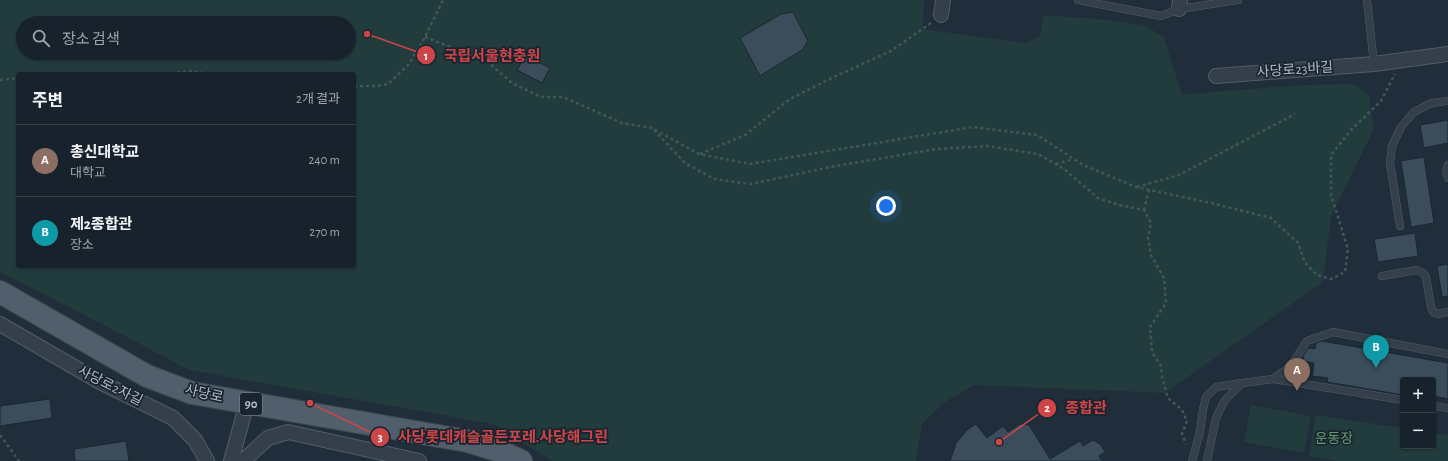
<!DOCTYPE html>
<html lang="ko">
<meta charset="utf-8">
<style>
body{margin:0;font-family:"Alegreya Sans","Noto Sans KR",sans-serif;background:#212a34;color:#f1f3f6}
.controls{position:absolute;right:12px;bottom:12px;display:grid;overflow:hidden;border-radius:4px;box-shadow:0 1px 3px #0004}
.controls button{width:36px;height:36px;display:grid;place-items:center;padding:0;border:0;border-bottom:1px solid #363f48;background:#18222c;color:#f1f3f6;font:20px sans-serif}
.you{position:absolute;left:886px;top:206px;width:14px;height:14px;margin:-10px;border:3px solid #fff;border-radius:50%;background:#1a73e8;box-shadow:0 0 0 6px #1a73e833}
.badge{display:grid;place-items:center;width:26px;height:26px;border-radius:50%;background:#7cb8ff;color:#fff;font-size:13px;font-weight:700}
.pin{position:absolute;translate:-50% -33px;filter:drop-shadow(0 1px 2px #0008)}
.pin::after{content:'';position:absolute;top:21px;width:14px;height:12px;background:inherit;clip-path:polygon(0 0,100% 0,50% 100%)}
.list{margin:0;padding:0;list-style:none}
h2{display:flex;justify-content:space-between;align-items:center;height:52px;margin:0;padding:0 16px;font-size:17px}
h2 small{font-size:13px;font-weight:400;color:#9fa4a9}
.list li{display:grid;grid-template-columns:26px 1fr auto;gap:12px;align-items:center;box-sizing:border-box;height:72px;padding:0 16px;border-top:1px solid #363f48}
.list b{display:block;font-size:15px;white-space:nowrap}
.list p{margin:0;font-size:13px;white-space:nowrap;color:#9fa4a9}
.list em{font-size:13px;font-style:normal;color:#9fa4a9}
.icon{flex:none;width:22px;height:22px;fill:none;stroke:currentColor;stroke-width:2;stroke-linecap:round;stroke-linejoin:round}
.map{position:relative;flex:none;width:1448px;height:461px;overflow:hidden}
.search{position:absolute;background:#18222c;box-shadow:0 1px 3px #0004;left:16px;top:16px;width:340px;height:44px;display:flex;align-items:center;gap:10px;box-sizing:border-box;padding:0 14px;border-radius:22px;color:#9fa4a9;font-size:15px}
.panel{position:absolute;background:#18222c;box-shadow:0 1px 3px #0004;left:16px;top:72px;width:340px;height:196px;border-radius:4px}
.map>svg:first-child{display:block}
.green{fill:#223b3c;fill-rule:evenodd}
.building{fill:#3b4c5b;stroke:#1b2632}
.lines{fill:none;stroke-linecap:round;stroke-linejoin:round}
.lane-casing{stroke:#515d69;stroke-width:8}
.street-casing{stroke:#515d69;stroke-width:16}
.primary-casing{stroke:#3d4854;stroke-width:24}
.path{stroke:#3f5859;stroke-width:2.5;stroke-dasharray:3 3;stroke-linecap:butt}
.lane{stroke:#343f4b;stroke-width:7}
.street{stroke:#343f4b;stroke-width:14}
.primary{stroke:#515e6b;stroke-width:22}
.labels{text-anchor:middle;dominant-baseline:central;stroke-width:3.5;stroke-linejoin:round;paint-order:stroke}
.shield{fill:#192430;stroke:#818d9a;stroke-width:1}
.shield-label{font-size:13px;font-weight:bold;fill:#aebac7}
.street-label{font-size:14px;fill:#aebac7;stroke:#192430}
.park-label{font-size:14px;fill:#649a6c;stroke:#192430}
.leader{fill:none;stroke:#ce4548;stroke-width:1.5}
.callout-dot{fill:#ce4548;stroke:#192430;stroke-width:1.5}
.mark-label{font-size:12px;text-anchor:middle;font-weight:bold;fill:#fff}
.callout-label{font-size:15px;text-anchor:middle;font-weight:bold;fill:#ce4548;stroke:#192430;stroke-width:3.5;stroke-linejoin:round;paint-order:stroke}
</style>
<div class="map">
<svg width="1448" height="461" viewBox="0 0 1448 461">
<rect width="100%" height="100%" fill="#202d3b"/>
<path class="green" d="M 0,0 L 924,0 L 923,29 L 1026,43 L 1040,35 L 1044,15 L 1098,19 L 1144,25 L 1164,37 L 1182,95 L 1223,91 L 1306,85 L 1353,84 L 1369,95 L 1374,129 L 1331,217 L 1323,282 L 1165,393 L 975,385 L 945,402 L 922,424 L 916,461 L 552,461 L 493,424 L 189,370 L 121,334 L 0,272 ZM 23,23 L 349,23 L 349,53 L 23,53 ZM 18,74 L 354,74 L 354,266 L 18,266 Z
M 1251,405 L 1311,416 L 1304,453 L 1244,442 Z
M 1316,415 L 1403,428 L 1403,446 L 1433,446 L 1433,433 L 1448,435 L 1448,461 L 1338,461 L 1309,456 Z"/>
<path class="building" d="M 793,12 L 808,41 L 802,50 L 760,76 L 740,38 L 781,14 Z
M 526,55 L 550,68 L 542,83 L 517,70 Z
M 1448,120 L 1448,143 L 1424,148 L 1420,125 Z
M 1424,157 L 1434,223 L 1411,227 L 1401,161 Z
M 1415,233 L 1418,256 L 1378,262 L 1374,239 Z
M 1448,264 L 1448,296 L 1442,297 L 1437,266 Z
M 1322,341 L 1448,363 L 1448,399 L 1433,396 L 1433,380 L 1403,380 L 1403,395 L 1327,382 L 1328,378 L 1312,376 L 1314,363 L 1303,361 L 1303,356 L 1308,348 L 1315,349 L 1316,343 Z
M 50,399 L 52,418 L 0,426 L 0,406 Z
M 976,424 L 987,438 L 1003,426 L 1008,432 L 1020,424 L 1029,425 L 1050,459 L 1080,441 L 1083,446 L 1093,440 L 1100,444 L 1105,452 L 1099,456 L 1102,461 L 950,461 L 956,443 L 967,430 Z
M 126,441 L 129,461 L 75,461 L 74,449 Z"/>
<g class="lines">
<g class="lane-casing">
<path id="lane" d="M 1078,0 L 1161,16 L 1179,9 L 1238,0
M 1367,0 L 1374,64
M 1448,165 L 1446,171 L 1448,178
M 1400,226 L 1390,163 L 1392,146 L 1401,127 L 1414,112 L 1431,103 L 1448,101
M 1382,276 L 1417,270 L 1423,273 L 1426,277 L 1431,307 L 1433,312 L 1438,314 L 1448,312
M 1273,379 L 1403,400
M 1433,406 L 1448,408
M 1192,461 L 1200,432 L 1203,409 L 1206,397 L 1216,387 L 1242,383
M 1207,461 L 1216,418 L 1225,400 L 1242,383 L 1273,379 L 1291,366 L 1307,341 L 1333,332 L 1448,354"/>
</g>
<g class="street-casing">
<path id="street" d="M 1179,9 L 1180,0
M 941,15 L 943,0
M 1216,76 L 1374,64 L 1448,54
M 0,324 L 100,382 L 173,418 L 195,440 L 207,461
M 231,461 L 247,403
M 243,461 L 268,438 L 288,432 L 419,461"/>
</g>
<g class="primary-casing">
<path id="primary" d="M 0,292 L 147,376 L 192,393 L 467,441 L 500,451 L 521,461"/>
</g>
<path class="path" d="M 425,37 L 488,62 L 512,83 L 541,97 L 563,97 L 622,123 L 652,128 L 699,154 L 750,164 L 973,127 L 1037,135 L 1083,165 L 1136,187 L 1211,203 L 1271,218 L 1298,243 L 1305,263 L 1317,275 L 1331,279 L 1345,272 L 1348,249 L 1331,195 L 1331,155 L 1351,130 L 1381,101 L 1395,74
M 165,74 L 190,71 L 210,74
M 0,80 L 18,78
M 354,86 L 376,86 L 388,84 L 409,64 L 425,37 L 443,0
M 654,130 L 685,163 L 714,179 L 751,184 L 830,167 L 937,149 L 987,146 L 1038,154 L 1064,169 L 1098,198 L 1119,205 L 1144,210 L 1151,223 L 1148,238 L 1151,255 L 1164,278 L 1166,303 L 1150,327 L 1152,352 L 1161,366 L 1162,377 L 1168,398 L 1182,410 L 1187,421 L 1182,434 L 1186,444
M 700,154 L 745,135 L 790,99 L 838,75 L 891,51 L 931,23
M 1056,164 L 1073,159
M 1137,187 L 1179,175 L 1295,114
M 1144,210 L 1149,190
M 0,435 L 19,461"/>
<use href="#lane" class="lane"/>
<use href="#street" class="street"/>
<use href="#primary" class="primary"/>
</g>
<g class="labels">
<rect class="shield" x="240" y="393" width="22" height="22" rx="3"/>
<g class="shield-label">
<text x="251" y="404">90</text>
</g>
<g class="street-label">
<text transform="translate(1295 70) rotate(-4)">사당로23바길</text>
<text transform="translate(110 386) rotate(27)">사당로2자길</text>
<text transform="translate(204 394) rotate(13)">사당로</text>
</g>
<g class="park-label">
<text x="1334" y="439">운동장</text>
</g>
</g>
<path class="leader" d="M367 34L426 55M999 442L1047 408M310 403L380 437"/>
<g class="callout-dot">
<circle cx="367" cy="34" r="4"/>
<circle cx="999" cy="442" r="4"/>
<circle cx="310" cy="403" r="4"/>
<circle cx="426" cy="55" r="10"/>
<circle cx="1047" cy="408" r="10"/>
<circle cx="380" cy="437" r="10"/>
</g>
<g class="mark-label">
<text x="426" y="60">1</text>
<text x="1047" y="412">2</text>
<text x="380" y="441">3</text>
</g>
<g class="callout-label">
<text x="492" y="61">국립서울현충원</text>
<text x="1086" y="413">종합관</text>
<text x="503" y="442">사당롯데캐슬골든포레.사당해그린</text>
</g>
</svg>
<div class="controls">
<button>+</button>
<button>−</button>
</div>
<div class="you"></div>
<div class="pin badge" style="left:1297px;top:391px;background:#8d6e63">A</div>
<div class="pin badge" style="left:1376px;top:368px;background:#0f9aa8">B</div>
<div class="search"><svg class="icon" aria-label="search" viewBox="0 0 24 24"><circle cx="10" cy="10" r="6"/><path d="M15 15l6 6"/></svg>장소 검색</div>
<section class="panel">
<h2>주변<small>2개 결과</small></h2>
<ul class="list">
<li><span class="badge" style="background:#8d6e63">A</span><div><b>총신대학교</b><p>대학교</p></div><em>240 m</em></li>
<li><span class="badge" style="background:#0f9aa8">B</span><div><b>제2종합관</b><p>장소</p></div><em>270 m</em></li>
</ul>
</section>
</div>
